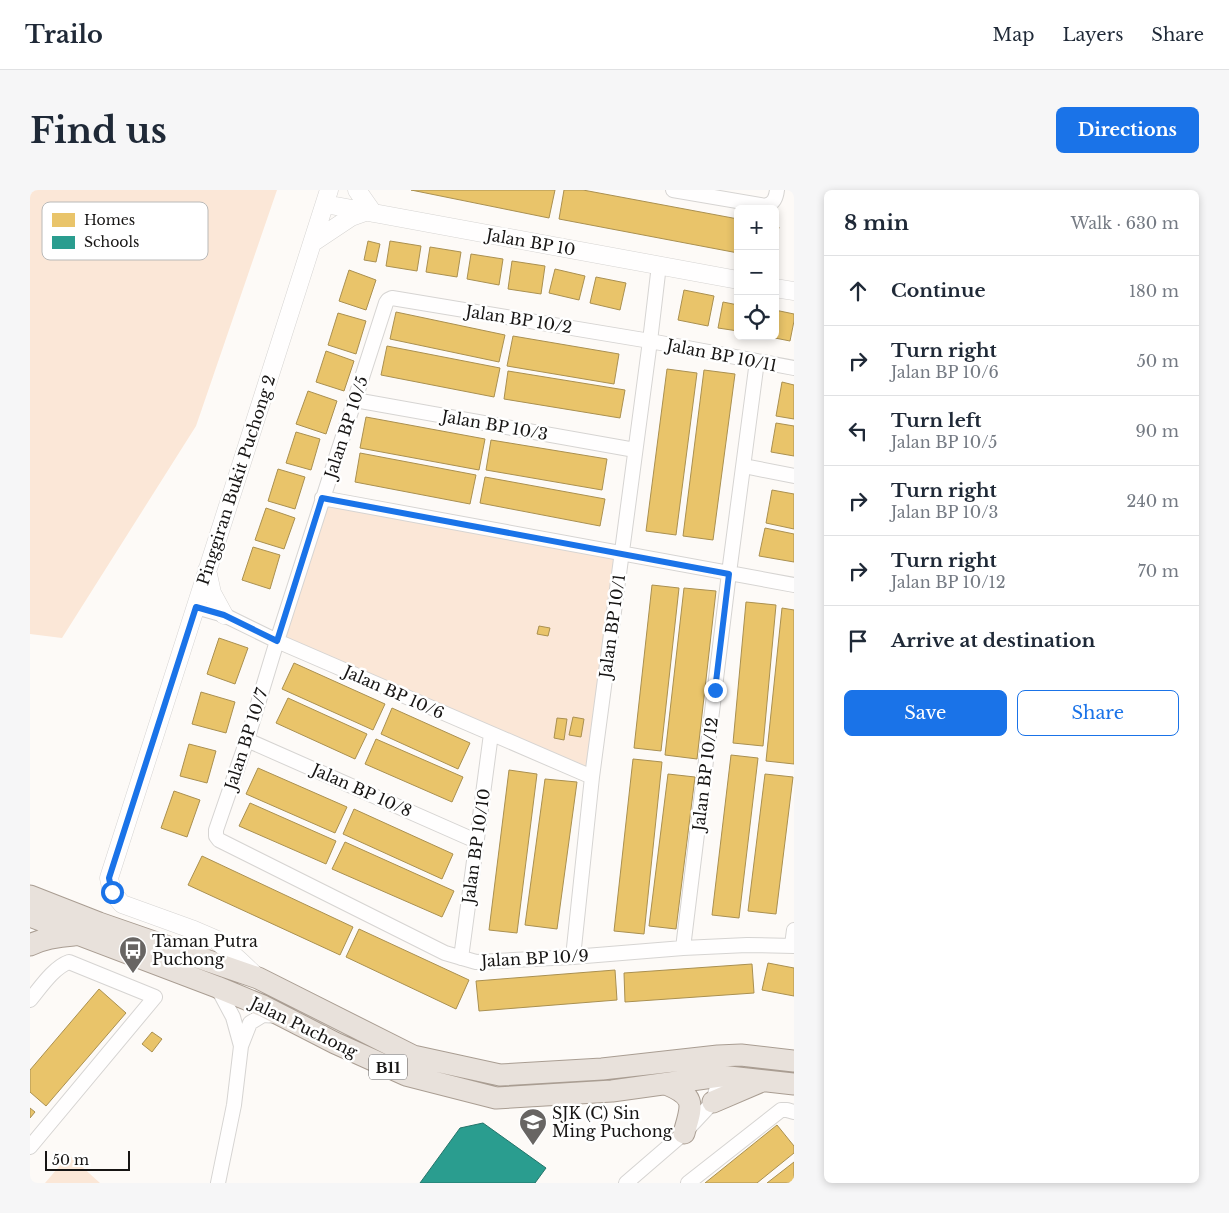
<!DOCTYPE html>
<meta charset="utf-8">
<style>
body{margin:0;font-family:"Libre Baskerville",serif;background:#f6f6f7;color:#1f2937}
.controls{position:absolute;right:15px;top:15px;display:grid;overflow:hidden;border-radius:8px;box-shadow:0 2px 8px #0003}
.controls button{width:45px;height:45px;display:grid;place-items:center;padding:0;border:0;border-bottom:1px solid #e0e1e3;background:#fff;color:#1f2937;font:25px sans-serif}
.scale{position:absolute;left:15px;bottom:12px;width:85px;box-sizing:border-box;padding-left:5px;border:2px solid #171514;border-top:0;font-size:14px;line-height:18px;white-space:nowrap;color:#171514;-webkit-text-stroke:4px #fff;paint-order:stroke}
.stop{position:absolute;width:15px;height:15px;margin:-11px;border:4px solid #1a73e8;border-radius:50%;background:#fff}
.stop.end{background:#1a73e8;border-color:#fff;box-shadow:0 1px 5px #0008}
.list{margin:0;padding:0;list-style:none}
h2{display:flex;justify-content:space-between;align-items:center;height:65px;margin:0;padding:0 20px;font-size:21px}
h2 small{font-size:16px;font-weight:400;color:#747a83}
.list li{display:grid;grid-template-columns:32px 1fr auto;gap:15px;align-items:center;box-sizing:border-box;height:70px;padding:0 20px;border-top:1px solid #e0e1e3}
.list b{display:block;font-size:19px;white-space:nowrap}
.list p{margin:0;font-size:16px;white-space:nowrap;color:#747a83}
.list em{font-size:16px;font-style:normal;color:#747a83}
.actions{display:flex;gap:10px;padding:15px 20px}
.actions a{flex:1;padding:11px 0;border:1px solid #1a73e8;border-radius:8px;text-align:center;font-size:18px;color:#1a73e8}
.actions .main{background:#1a73e8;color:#fff}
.icon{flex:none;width:28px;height:28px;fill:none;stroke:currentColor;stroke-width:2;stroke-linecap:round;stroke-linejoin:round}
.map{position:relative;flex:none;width:764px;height:993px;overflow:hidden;border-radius:8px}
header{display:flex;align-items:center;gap:30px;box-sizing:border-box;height:70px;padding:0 25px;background:#fff;border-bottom:1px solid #e0e1e3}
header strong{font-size:24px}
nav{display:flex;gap:28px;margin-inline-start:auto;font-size:18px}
.intro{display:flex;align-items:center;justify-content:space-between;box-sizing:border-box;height:120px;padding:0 30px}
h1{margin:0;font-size:35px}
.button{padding:12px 22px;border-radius:8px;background:#1a73e8;color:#fff;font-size:18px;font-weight:700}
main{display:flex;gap:30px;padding:0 30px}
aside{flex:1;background:#fff;border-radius:8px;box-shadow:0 2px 8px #0003}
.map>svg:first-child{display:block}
.green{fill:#fbe7d7}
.homes{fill:#e9c46a;stroke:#aa9050}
.schools{fill:#2a9d8f;stroke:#24746a}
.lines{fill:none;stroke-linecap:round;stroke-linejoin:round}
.minor-casing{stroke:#d6d4d2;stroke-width:16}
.tertiary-casing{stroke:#d6d4d2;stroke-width:19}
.primary-casing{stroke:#a99d92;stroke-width:23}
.minor{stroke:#fffefe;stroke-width:14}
.tertiary{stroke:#fffefe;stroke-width:18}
.primary{stroke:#e8e1db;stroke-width:21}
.route{stroke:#1a73e8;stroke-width:6}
.labels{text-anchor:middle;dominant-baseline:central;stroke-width:5;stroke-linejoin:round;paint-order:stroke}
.shield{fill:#fff;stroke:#5d5b5a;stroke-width:1}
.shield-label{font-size:15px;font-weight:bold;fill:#171514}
.street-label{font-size:16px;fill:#171514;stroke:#fff}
.poi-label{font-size:16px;fill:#171514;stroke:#fff;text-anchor:start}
.key{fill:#fff;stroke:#b9b9b8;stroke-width:1}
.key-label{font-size:14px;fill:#171514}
</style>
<header>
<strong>Trailo</strong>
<nav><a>Map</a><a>Layers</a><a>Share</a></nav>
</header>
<div class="intro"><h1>Find us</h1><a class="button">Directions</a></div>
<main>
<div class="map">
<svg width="764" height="993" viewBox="0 0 764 993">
<rect width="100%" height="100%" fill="#fdfaf7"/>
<path class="green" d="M 0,0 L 247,0 L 166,236 L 32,448 L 0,444 Z
M 292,308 L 591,363 L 562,587 L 247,451 Z
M 39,965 L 70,993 L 15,993 Z"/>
<path class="homes" d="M 381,0 L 525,0 L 519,28 Z
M 534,0 L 553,0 L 708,29 L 708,63 L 529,29 Z
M 745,36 L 749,37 L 745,54 Z
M 338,51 L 350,54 L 346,72 L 334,70 Z
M 360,51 L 391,56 L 387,81 L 356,76 Z
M 400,57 L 431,62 L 427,87 L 396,82 Z
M 441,64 L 473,69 L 469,95 L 437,89 Z
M 482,71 L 515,76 L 511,104 L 478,99 Z
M 525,79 L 555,86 L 549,110 L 519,103 Z
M 319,80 L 346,90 L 336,120 L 309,111 Z
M 566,87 L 596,93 L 590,120 L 560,113 Z
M 654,100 L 684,106 L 678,136 L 648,130 Z
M 693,112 L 708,115 L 708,141 L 688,138 Z
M 745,120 L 764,124 L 764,131 L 760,151 L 735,146 L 745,146 Z
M 366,122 L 475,145 L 469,172 L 360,149 Z
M 308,123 L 336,131 L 326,164 L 298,155 Z
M 483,146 L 589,164 L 584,194 L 477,176 Z
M 357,156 L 470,178 L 464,207 L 351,185 Z
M 296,161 L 324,171 L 314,201 L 286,192 Z
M 637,179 L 667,183 L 646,345 L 616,341 Z
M 674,180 L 705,184 L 683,350 L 653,346 Z
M 478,181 L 595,200 L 590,228 L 474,209 Z
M 752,192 L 764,195 L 764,229 L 746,226 Z
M 278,201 L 307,211 L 296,244 L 266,234 Z
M 336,227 L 455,249 L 449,280 L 330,258 Z
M 746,233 L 764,236 L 764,266 L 741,262 Z
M 266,242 L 290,249 L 281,280 L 256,273 Z
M 461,250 L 577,269 L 572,300 L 456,280 Z
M 330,263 L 446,285 L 440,314 L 325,292 Z
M 248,279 L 275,287 L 265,319 L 238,311 Z
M 455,287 L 575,309 L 570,336 L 450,313 Z
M 742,300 L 764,304 L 764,339 L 736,333 Z
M 236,318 L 265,328 L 254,359 L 225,350 Z
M 735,338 L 764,344 L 764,372 L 729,366 Z
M 223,357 L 250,365 L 240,399 L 212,390 Z
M 622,395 L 649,398 L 631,561 L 604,558 Z
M 654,398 L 686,401 L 667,569 L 635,565 Z
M 716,412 L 746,415 L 733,556 L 703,553 Z
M 752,418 L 764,420 L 764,574 L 736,571 Z
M 509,436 L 520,438 L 518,446 L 507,444 Z
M 189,448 L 218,458 L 205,494 L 177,484 Z
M 264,473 L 355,514 L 343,540 L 252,499 Z
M 171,502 L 205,512 L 196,543 L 162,534 Z
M 258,508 L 337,544 L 325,569 L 246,533 Z
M 362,518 L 440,553 L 428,579 L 351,544 Z
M 543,527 L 554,529 L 551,547 L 539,545 Z
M 527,528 L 537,529 L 534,550 L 524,548 Z
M 346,549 L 433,587 L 422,612 L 335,574 Z
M 159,554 L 186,561 L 177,593 L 150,586 Z
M 701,565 L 728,568 L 709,728 L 682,725 Z
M 603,569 L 632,572 L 614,744 L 584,741 Z
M 228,578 L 317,617 L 305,643 L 216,604 Z
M 479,580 L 507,584 L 487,743 L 459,740 Z
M 638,584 L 665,587 L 646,739 L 619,736 Z
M 735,584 L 763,587 L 746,724 L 718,721 Z
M 515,589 L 547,592 L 527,739 L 495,735 Z
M 144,601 L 170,610 L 157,647 L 131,638 Z
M 220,613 L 306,651 L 296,674 L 209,636 Z
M 324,619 L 423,664 L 412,689 L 313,644 Z
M 315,652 L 424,701 L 412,727 L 302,679 Z
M 172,666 L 323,737 L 310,765 L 158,695 Z
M 329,739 L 439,790 L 426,819 L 316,767 Z
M 738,773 L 764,778 L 764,806 L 732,800 Z
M 722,774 L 724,803 L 595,812 L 594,783 Z
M 585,780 L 587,810 L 449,821 L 446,791 Z
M 69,799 L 96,823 L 16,916 L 0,902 L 0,880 Z
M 122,842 L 132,849 L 122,862 L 112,854 Z
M 0,918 L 5,922 L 0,928 Z
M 747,935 L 764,956 L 764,963 L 727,993 L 675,993 Z
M 764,972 L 764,993 L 737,993 Z"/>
<path class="schools" d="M 453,933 L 516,978 L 505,993 L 390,993 L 430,938 Z"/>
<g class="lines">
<g class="minor-casing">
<path id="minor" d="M 643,0 L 736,16 C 744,13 746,8 747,0
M 764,178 L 620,151 L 362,108 L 358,110 L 356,113 L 247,451 L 217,550 L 186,640 L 186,646 L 189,650 L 415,763 L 446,772 L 543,767 L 653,758 L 717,755 L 764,756
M 325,210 L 605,260
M 714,276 L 764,286
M 292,308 L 764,395
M 166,417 L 194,425 L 247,451 L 562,587
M 217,550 L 446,651
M 762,755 L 764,740
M 653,758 L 699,383 L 727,171
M 543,767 L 562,587 L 620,151 L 629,75
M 431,768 L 461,544
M 187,797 L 203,827 L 211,856 L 220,833 L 233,825 L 248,826
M 0,810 C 10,798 24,777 39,772 L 125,807 L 0,957
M 188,993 L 204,915 L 211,856
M 596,993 L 654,943 L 683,912 L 690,886 L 689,879
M 658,993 L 751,920 L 757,920 L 764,922"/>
</g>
<g class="tertiary-casing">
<path id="tertiary" d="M 327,0 L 343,23
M 295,14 L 708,90
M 282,53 L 321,27 L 335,22
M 745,98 L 764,101
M 177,380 L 182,403 L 194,425
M 227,787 L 210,771 L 185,749 L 164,740 L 92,714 L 82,702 L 79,688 L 299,0"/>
</g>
<g class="primary-casing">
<path id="primary" d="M 0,706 L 69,733 L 228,788 L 383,866 L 470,885 L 572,879 L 688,866 L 711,865 L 764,871
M 0,726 L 187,797 L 233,816 L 305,853 L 376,885 L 466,908 L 582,901 L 690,886 L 764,894
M 0,755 C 14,748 28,746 44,745
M 636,894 C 667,907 662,915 654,943
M 683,912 L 732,891"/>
</g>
<use href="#minor" class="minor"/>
<use href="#tertiary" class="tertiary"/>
<use href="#primary" class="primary"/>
</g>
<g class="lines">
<path class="route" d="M 82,702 L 79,688 L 166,417 L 194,425 L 247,451 L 292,308 L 699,384 L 685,500"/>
</g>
<defs>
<g id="bus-pin" transform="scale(1.4375)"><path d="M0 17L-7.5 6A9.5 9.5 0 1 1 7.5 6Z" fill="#686563" stroke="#fff"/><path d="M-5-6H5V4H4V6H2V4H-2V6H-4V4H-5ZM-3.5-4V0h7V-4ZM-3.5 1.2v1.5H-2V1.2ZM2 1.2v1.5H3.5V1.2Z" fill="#fff"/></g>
<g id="school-pin" transform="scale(1.4375)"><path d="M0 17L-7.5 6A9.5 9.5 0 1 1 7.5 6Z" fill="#686563" stroke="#fff"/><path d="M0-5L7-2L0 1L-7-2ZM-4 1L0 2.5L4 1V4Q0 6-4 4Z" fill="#fff"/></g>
</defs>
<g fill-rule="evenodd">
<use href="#bus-pin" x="103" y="760"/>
<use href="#school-pin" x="503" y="932"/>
</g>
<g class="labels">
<rect class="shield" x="339" y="864.5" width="38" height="25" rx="4"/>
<g class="shield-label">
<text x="358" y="877">B11</text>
</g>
<g class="street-label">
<text transform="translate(501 52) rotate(10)">Jalan BP 10</text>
<text transform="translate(489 129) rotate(9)">Jalan BP 10/2</text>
<text transform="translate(692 165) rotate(11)">Jalan BP 10/11</text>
<text transform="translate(465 235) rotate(10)">Jalan BP 10/3</text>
<text transform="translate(316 237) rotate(-72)">Jalan BP 10/5</text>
<text transform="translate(206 290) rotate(-72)">Pinggiran Bukit Puchong 2</text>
<text transform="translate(582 436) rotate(-82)">Jalan BP 10/1</text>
<text transform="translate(364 502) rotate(24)">Jalan BP 10/6</text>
<text transform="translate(216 549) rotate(-72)">Jalan BP 10/7</text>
<text transform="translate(675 584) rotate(-83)">Jalan BP 10/12</text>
<text transform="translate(332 600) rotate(24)">Jalan BP 10/8</text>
<text transform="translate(446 656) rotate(-82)">Jalan BP 10/10</text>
<text transform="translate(505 768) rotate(-3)">Jalan BP 10/9</text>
<text transform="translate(274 837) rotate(26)">Jalan Puchong</text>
</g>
<g class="poi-label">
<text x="122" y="751">Taman Putra<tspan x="122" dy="18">Puchong</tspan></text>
<text x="522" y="923">SJK (C) Sin<tspan x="522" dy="18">Ming Puchong</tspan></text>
</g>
</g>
<rect x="12" y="12" width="166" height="58" rx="8" class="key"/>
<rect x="22" y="23" width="23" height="14" fill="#e9c46a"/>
<rect x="22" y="46" width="23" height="13" fill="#2a9d8f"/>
<g class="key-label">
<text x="54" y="35">Homes</text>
<text x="54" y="57">Schools</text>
</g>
</svg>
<div class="controls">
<button>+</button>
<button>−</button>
<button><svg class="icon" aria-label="locate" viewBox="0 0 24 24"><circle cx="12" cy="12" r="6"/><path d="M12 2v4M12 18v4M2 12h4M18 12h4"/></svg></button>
</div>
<div class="scale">50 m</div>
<div class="stop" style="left:82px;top:702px"></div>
<div class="stop end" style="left:685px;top:500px"></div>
</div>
<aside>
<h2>8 min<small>Walk · 630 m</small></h2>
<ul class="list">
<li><svg class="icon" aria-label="ahead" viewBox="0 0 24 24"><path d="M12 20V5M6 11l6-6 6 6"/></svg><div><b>Continue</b></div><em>180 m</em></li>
<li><svg class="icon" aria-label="right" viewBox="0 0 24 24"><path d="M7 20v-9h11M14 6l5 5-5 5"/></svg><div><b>Turn right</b><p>Jalan BP 10/6</p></div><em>50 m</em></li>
<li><svg class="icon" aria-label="left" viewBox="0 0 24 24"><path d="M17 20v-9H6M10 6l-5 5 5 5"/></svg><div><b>Turn left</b><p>Jalan BP 10/5</p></div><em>90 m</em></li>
<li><svg class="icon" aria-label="right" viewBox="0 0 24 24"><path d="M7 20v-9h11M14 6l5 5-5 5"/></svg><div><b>Turn right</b><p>Jalan BP 10/3</p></div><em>240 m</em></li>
<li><svg class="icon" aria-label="right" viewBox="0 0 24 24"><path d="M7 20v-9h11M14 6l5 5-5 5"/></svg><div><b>Turn right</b><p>Jalan BP 10/12</p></div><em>70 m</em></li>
<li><svg class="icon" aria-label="arrive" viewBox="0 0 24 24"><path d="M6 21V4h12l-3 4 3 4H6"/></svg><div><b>Arrive at destination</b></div></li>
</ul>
<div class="actions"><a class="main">Save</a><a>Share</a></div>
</aside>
</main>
